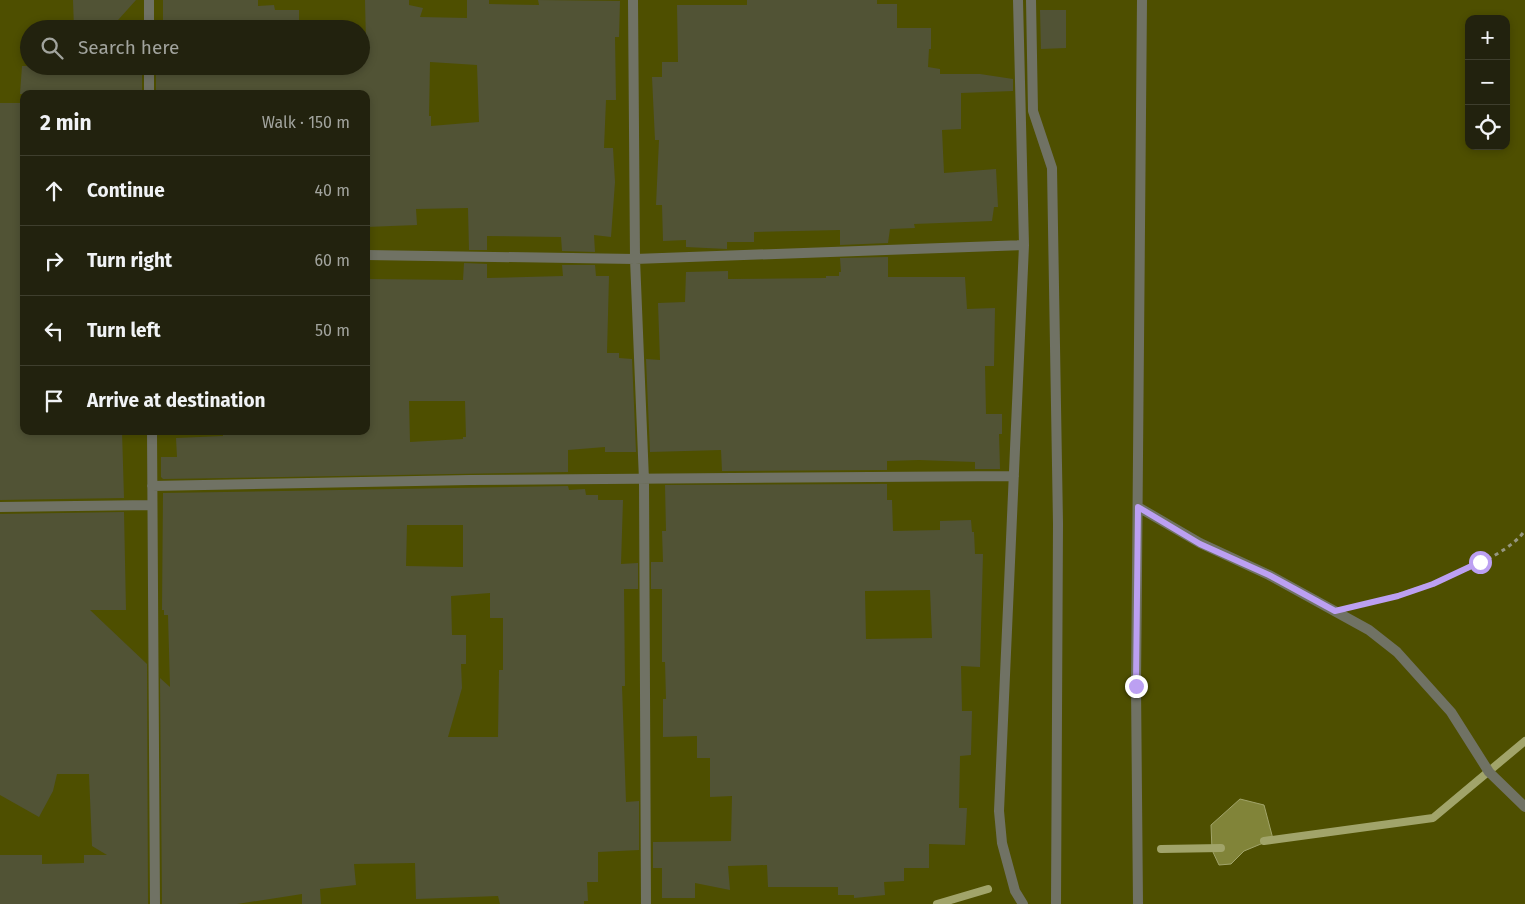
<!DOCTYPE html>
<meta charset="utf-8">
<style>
body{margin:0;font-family:"Fira Sans",sans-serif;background:#2a2a17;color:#f1f3f6}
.controls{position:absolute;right:15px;top:15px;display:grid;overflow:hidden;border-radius:10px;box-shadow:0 2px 8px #0003}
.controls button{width:45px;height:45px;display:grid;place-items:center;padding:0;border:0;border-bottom:1px solid #3f3f2e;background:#22220e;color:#f1f3f6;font:25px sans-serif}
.stop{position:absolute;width:15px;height:15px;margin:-11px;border:4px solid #bca0f2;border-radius:50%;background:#fff}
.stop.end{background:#bca0f2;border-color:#fff;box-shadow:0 1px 5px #0008}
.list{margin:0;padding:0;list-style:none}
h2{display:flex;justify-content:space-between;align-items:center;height:65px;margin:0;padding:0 20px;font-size:21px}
h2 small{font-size:16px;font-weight:400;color:#a2a49e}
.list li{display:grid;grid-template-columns:32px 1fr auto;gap:15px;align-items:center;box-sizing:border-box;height:70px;padding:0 20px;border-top:1px solid #3f3f2e}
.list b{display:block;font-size:19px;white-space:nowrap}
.list em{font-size:16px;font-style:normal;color:#a2a49e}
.icon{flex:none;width:28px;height:28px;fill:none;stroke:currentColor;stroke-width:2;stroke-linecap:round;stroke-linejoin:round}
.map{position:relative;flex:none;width:1525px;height:904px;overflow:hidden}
.search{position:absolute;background:#22220e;box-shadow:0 2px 8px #0003;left:20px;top:20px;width:350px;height:55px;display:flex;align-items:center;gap:12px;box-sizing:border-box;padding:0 18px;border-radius:28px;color:#a2a49e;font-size:19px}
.panel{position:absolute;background:#22220e;box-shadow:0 2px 8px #0003;left:20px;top:90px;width:350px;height:345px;border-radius:10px}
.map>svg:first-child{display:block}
.green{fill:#4e4f00;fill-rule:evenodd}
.water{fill:#818439;stroke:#a1a46a}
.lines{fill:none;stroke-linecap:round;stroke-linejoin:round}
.stream{stroke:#a1a46a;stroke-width:8}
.building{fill:#515335;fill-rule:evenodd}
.path{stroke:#959680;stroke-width:3;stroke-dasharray:4 4;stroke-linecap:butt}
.street{stroke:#707264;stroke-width:10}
.route{stroke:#bca0f2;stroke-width:6}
</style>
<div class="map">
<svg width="1525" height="904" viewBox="0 0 1525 904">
<rect width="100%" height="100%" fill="#2d2e12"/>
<path class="green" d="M 0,0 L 1525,0 L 1525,904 L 0,904 ZM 1469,19 L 1506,19 L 1506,146 L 1469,146 ZM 29,29 L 361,29 L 361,66 L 29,66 ZM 24,94 L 366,94 L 366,431 L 24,431 Z"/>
<path class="water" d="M 1240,799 L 1264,805 L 1273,839 L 1244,851 L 1231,864 L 1219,865 L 1212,850 L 1211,825 Z"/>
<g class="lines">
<path class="stream" d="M 1264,841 L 1433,818 L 1525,741
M 1161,849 L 1221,848
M 937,904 L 988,889"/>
</g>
<path class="building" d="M 73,0 L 136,0 L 110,29 L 74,29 Z
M 163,0 L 258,0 L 258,6 L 274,5 L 275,10 L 299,10 L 299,29 L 163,29 Z
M 365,0 L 409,0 L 409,5 L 423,8 L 420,17 L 467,18 L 467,0 L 489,0 L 489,4 L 539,5 L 538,0 L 620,1 L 619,37 L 615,37 L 616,100 L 606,100 L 604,148 L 613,148 L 615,182 L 611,237 L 594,235 L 595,252 L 562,251 L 561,237 L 487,236 L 487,250 L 469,250 L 468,208 L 416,209 L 417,225 L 366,227 L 366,94 L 156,94 L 156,66 L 361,66 L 361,43 L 366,44 ZM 430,62 L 477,65 L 479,122 L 431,126 L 431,116 L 429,116 Z
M 747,0 L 877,0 L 877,4 L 897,4 L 897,28 L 931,28 L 931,49 L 929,49 L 928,67 L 940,69 L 940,74 L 980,74 L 1013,79 L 1013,91 L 961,93 L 961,129 L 942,130 L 944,173 L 996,169 L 998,207 L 994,207 L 992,221 L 914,224 L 915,228 L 890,229 L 888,243 L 840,245 L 840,230 L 754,232 L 754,242 L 727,242 L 727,249 L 686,247 L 686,240 L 663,241 L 662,205 L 656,205 L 659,140 L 655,140 L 652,77 L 662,77 L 662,62 L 678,62 L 677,5 L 747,5 Z
M 1040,10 L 1066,10 L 1066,48 L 1041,49 Z
M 22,66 L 142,66 L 142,94 L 42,91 L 42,94 L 20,94 Z
M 0,103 L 24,103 L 24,431 L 59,431 L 59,434 L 122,431 L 124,498 L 0,500 Z
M 888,257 L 888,277 L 965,277 L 967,309 L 995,308 L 994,366 L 985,366 L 986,414 L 1002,414 L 1002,434 L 999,434 L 1000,469 L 975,469 L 975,462 L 919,460 L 887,461 L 887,470 L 722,471 L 721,450 L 650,452 L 646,359 L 660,360 L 658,303 L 685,302 L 686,272 L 728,271 L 728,279 L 826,278 L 826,276 L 839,276 L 839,272 L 841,272 L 840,258 Z
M 464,263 L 487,264 L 487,278 L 563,276 L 562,265 L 595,265 L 596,276 L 609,276 L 607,353 L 619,353 L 619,358 L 632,359 L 636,452 L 605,452 L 605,447 L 568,450 L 568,472 L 163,479 L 161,477 L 161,457 L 177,457 L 176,438 L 223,436 L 223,431 L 366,431 L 366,279 L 463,280 ZM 409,401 L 465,401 L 466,437 L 463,437 L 463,439 L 410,442 Z
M 887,484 L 887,500 L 892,500 L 893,531 L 940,530 L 940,521 L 971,520 L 972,532 L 974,532 L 975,554 L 983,554 L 980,667 L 961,666 L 962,711 L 972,711 L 971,755 L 960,756 L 959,808 L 967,808 L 965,845 L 929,844 L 929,868 L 904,868 L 904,881 L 884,882 L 885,895 L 854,898 L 854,895 L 838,895 L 838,887 L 768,887 L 767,865 L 728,866 L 730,890 L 695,883 L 695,898 L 662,898 L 662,868 L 653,868 L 653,842 L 731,841 L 732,796 L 710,797 L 710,758 L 697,758 L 697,736 L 663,737 L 663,699 L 666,699 L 665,662 L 662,662 L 662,589 L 651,589 L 651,562 L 663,562 L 662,531 L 666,531 L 665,485 ZM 930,590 L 932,638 L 866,639 L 865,591 Z
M 568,486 L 569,490 L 585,489 L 586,495 L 598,495 L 598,500 L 623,500 L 621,564 L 638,563 L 638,589 L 624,589 L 625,686 L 622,686 L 626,802 L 639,801 L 639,850 L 598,852 L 598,882 L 587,882 L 588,901 L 584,901 L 584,904 L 500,904 L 498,896 L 416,899 L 415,863 L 354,864 L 356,885 L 320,889 L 321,904 L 302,904 L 302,894 L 237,904 L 162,904 L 160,678 L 170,687 L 168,615 L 164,615 L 164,610 L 162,610 L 163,493 ZM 407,525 L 463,525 L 463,567 L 406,566 ZM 490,593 L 490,618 L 503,618 L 503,670 L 499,670 L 498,737 L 448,737 L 462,688 L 461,664 L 466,664 L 466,635 L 452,635 L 451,596 Z
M 124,512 L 126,610 L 90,610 L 147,664 L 148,904 L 0,904 L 0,855 L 42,855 L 42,864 L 84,863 L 84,855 L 107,855 L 92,846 L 89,774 L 57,774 L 53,791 L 39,817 L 0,795 L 0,514 Z"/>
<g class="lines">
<path class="path" d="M 1360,605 C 1399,596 1505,563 1525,530"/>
<path class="street" d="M 149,0 L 149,29
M 633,0 L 635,259 L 644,480 L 646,904
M 1018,0 L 1024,245 L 999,811 L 1002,843 L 1015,891 L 1023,904
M 1031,0 L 1033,111 L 1052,168 L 1058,524 L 1056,904
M 149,66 L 149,94
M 366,255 L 635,259 L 1024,245
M 152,431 L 155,904
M 152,486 L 470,480 L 1014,476
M 0,507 L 152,505
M 1138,507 L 1200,543 L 1269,575 L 1369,630 L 1397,652 L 1451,712 L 1489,772 L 1525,807
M 1138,904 L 1136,686 L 1142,0"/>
</g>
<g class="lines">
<path class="route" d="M 1136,686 L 1138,507 L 1200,544 L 1269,575 L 1335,611 L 1398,596 L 1433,584 L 1480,562"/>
</g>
</svg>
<div class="controls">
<button>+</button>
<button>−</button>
<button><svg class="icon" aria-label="locate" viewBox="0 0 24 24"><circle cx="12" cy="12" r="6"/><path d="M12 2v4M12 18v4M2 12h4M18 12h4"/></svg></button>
</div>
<div class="stop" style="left:1480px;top:562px"></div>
<div class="stop end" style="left:1136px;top:686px"></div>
<div class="search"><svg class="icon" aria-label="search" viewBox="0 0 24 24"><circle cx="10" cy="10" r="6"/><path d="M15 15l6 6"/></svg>Search here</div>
<section class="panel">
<h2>2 min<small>Walk · 150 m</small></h2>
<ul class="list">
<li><svg class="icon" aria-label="ahead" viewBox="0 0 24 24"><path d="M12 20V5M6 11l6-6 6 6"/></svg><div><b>Continue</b></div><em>40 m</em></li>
<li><svg class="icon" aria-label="right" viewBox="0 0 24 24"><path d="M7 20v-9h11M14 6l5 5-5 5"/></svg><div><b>Turn right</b></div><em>60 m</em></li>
<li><svg class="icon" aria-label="left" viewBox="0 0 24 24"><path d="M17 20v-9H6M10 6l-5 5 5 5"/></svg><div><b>Turn left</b></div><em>50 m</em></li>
<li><svg class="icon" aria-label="arrive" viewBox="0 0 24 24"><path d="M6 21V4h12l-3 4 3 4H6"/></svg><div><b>Arrive at destination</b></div></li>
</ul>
</section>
</div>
